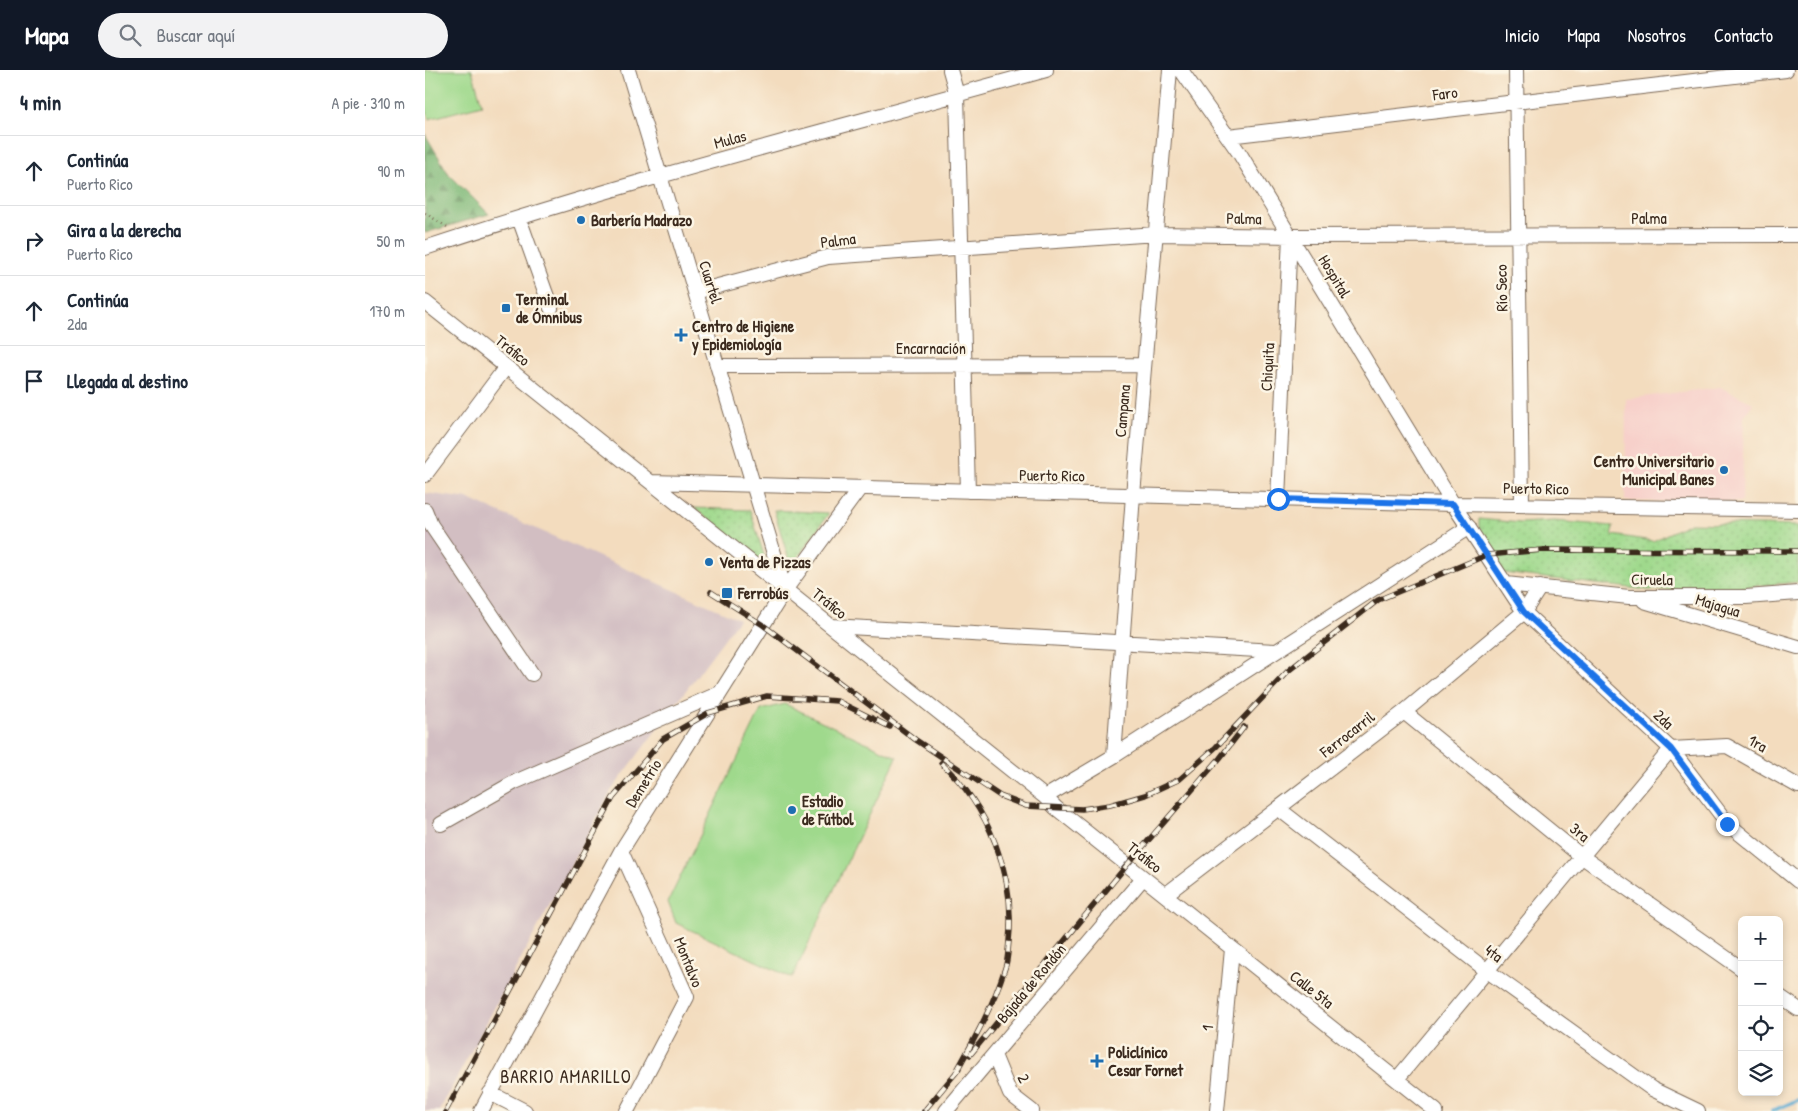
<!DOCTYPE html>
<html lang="es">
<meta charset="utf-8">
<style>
body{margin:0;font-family:"Patrick Hand",sans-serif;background:#f2f2f3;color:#1f2937}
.controls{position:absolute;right:15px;bottom:15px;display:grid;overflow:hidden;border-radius:8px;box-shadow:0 2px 8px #0003}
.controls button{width:45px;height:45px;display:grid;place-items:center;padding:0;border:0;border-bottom:1px solid #e0e1e3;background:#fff;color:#1f2937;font:25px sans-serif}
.stop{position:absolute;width:15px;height:15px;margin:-11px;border:4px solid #1a73e8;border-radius:50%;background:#fff}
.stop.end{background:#1a73e8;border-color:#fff;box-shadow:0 1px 5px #0008}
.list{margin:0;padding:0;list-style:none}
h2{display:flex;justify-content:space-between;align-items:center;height:65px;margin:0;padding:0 20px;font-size:21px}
h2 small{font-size:16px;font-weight:400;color:#747a83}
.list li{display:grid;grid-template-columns:32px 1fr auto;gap:15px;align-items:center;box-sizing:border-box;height:70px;padding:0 20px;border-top:1px solid #e0e1e3}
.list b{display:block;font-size:19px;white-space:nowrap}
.list p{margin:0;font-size:16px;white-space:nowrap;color:#747a83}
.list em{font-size:16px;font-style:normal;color:#747a83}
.icon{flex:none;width:28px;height:28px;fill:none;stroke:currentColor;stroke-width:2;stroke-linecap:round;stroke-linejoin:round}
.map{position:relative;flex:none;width:1373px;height:1041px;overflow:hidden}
header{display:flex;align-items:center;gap:30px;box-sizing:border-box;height:70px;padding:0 25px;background:#111827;color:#fff}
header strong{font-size:24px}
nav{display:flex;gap:28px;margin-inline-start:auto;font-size:18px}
.search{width:350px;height:45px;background:#f2f2f3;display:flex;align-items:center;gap:12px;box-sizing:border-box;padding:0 18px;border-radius:28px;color:#747a83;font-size:19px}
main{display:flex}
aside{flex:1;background:#fff}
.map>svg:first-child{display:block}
.built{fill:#f7d0ca}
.industrial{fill:#d2bec2}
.grass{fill:url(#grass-dots);stroke:#6d8255}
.forest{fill:url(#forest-firs);stroke:#5d724b}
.pitch{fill:#9fd98c;stroke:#6d8255}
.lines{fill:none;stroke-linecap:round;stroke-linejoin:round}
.stream{stroke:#55a9d1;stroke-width:4}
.minor-casing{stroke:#7b6856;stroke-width:16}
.path{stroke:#7b6856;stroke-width:2.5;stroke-dasharray:1 4;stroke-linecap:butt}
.minor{stroke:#fff;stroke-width:14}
.rail-casing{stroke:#3b2a1e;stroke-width:5.5}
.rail{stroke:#fcf5e5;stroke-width:4;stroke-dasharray:11;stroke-linecap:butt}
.route{stroke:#1a73e8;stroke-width:6}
.poi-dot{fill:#1f6fb2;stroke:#fcf5e5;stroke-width:2}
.labels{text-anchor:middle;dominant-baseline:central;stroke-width:5;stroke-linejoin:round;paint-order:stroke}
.street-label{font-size:16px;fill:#3b2a1e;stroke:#fcf5e5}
.poi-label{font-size:16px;font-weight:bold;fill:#3b2a1e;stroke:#fcf5e5;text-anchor:start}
.neighbourhood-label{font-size:18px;letter-spacing:1px;fill:#3b2a1e;stroke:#fcf5e5}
</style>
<header>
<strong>Mapa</strong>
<div class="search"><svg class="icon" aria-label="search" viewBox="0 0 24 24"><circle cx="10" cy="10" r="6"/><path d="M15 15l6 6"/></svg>Buscar aquí</div>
<nav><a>Inicio</a><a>Mapa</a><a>Nosotros</a><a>Contacto</a></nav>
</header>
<main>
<aside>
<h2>4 min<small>A pie · 310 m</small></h2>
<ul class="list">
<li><svg class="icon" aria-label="ahead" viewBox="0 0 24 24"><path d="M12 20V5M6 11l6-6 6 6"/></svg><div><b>Continúa</b><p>Puerto Rico</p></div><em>90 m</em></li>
<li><svg class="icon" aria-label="right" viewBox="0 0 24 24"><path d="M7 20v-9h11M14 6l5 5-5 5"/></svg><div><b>Gira a la derecha</b><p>Puerto Rico</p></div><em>50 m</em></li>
<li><svg class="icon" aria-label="ahead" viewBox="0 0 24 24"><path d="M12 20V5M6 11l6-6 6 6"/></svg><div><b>Continúa</b><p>2da</p></div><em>170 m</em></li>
<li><svg class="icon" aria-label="arrive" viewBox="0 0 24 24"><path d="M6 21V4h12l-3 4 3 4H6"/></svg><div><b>Llegada al destino</b></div></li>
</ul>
</aside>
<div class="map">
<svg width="1373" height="1041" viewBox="0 0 1373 1041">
<defs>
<pattern id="grass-dots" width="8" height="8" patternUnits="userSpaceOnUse" patternTransform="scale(1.25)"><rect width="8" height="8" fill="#9fd98c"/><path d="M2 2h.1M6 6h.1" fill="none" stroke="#8aba78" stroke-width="1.8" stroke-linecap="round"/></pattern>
<pattern id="forest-firs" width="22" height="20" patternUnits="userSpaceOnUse" patternTransform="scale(1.25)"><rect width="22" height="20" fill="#7fb978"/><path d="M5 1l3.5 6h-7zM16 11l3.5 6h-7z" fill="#699762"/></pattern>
</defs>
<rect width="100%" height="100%" fill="#fcf5e5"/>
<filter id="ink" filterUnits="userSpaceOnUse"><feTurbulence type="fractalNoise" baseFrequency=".02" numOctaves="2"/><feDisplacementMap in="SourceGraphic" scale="10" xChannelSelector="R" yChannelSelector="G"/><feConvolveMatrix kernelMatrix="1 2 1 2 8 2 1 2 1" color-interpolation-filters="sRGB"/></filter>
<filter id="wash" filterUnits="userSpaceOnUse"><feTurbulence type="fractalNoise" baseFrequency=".0096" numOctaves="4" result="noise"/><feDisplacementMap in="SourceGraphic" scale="20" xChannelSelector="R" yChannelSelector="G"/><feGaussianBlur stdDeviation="1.12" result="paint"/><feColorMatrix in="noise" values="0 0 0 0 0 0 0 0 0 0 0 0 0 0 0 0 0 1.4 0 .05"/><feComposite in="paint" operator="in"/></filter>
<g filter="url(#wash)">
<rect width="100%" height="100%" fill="#f3dcbe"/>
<path class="built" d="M 1295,317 L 1328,333 L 1319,347 L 1317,432 L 1200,431 L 1201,329 Z"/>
<path class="industrial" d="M 0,423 L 44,429 L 314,549 L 186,721 L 14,1041 L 0,1041 Z"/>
<path class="grass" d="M 269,438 L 325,440 L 342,495 Z
M 349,440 L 404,443 L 366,497 Z
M 1054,449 L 1096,453 L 1129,451 L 1188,456 L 1187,465 L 1228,471 L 1265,453 L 1373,456 L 1373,512 L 1298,519 L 1222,520 L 1078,503 L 1054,466 Z"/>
<path class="forest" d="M 0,64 L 23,103 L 64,144 L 0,163 Z"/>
<path class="pitch" d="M 0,0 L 47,0 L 57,35 L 4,49 L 0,36 Z
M 360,634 L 472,687 L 367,908 L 251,853 L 243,832 L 336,640 Z"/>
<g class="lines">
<path class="stream" d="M 1347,1041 L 1373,1030"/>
</g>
</g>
<g filter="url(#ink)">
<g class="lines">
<g class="minor-casing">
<path id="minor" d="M 203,0 L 360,520
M 525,0 L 532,25 L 543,421
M 756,0 L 815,84 L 1028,434 L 1099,542 L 1246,679 L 1303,754 L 1373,811
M 1091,0 L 1097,435
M 803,66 L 1361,0
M 94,148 L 126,238
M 0,178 C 204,110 414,58 621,0
M 270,222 L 403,187 L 731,164 L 865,166 L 1373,165
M 0,232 L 620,727 L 631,738 L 1011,1041
M 293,296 L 719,295
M 0,405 L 81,297
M 226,412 L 1028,434 L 1373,440
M 853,429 L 865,166
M 0,440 L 6,455 L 107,604
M 1081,514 L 1204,527 L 1321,527 L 1373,523
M 1219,531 L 1373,577
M 406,556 L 850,581
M 979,642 L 1156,786 L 1317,899
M 689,686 L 708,425 L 745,0
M 620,727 L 689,686 L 1044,457
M 854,739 L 1061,900 L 1227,1019 L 1273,1041
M 16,754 L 90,712 L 295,623
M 196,781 L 262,927 L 202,1041
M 740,825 L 979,642 L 1099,542 L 1115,517
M 1354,926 L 1373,939
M 569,985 L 585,1024 L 607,1041
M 972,1009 L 1246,679 L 1302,676 L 1373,716
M 65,1023 L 100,1041
M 56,1041 L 196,781 L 360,520 L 435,418
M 521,1041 L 718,808
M 792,1041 L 807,879"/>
</g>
<path class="path" d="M 0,143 L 22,157"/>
<use href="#minor" class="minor"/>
<g class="rail-casing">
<path id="rail" d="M 286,522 L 338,555 L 491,670 L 575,726 L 601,736 L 657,739 L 685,735 L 720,725 L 755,709 L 791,677 L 863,601 L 953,530 L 1062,485 L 1118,480 L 1373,481
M 516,693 C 564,736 591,807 584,871 C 583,880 583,890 580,898 C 568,936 549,970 530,1004
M 545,985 L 702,795 L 795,688 L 819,657
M 21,1041 L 188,728 L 238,669 L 283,643 L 342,626 L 412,631 L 465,657
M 499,1041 L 534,999"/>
</g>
<use href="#rail" class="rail"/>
</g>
</g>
<g class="lines" filter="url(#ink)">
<path class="route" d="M 853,429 L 1028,434 L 1099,542 L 1246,679 L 1302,754"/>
</g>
<g class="poi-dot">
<circle cx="156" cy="150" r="5"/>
<rect x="76" y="233" width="10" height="10" rx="2.5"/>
<path d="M253.5 257.5h5v5h5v5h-5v5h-5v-5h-5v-5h5z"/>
<circle cx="1299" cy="400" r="5"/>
<circle cx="284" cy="492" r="5"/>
<rect x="296" y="517" width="12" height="12" rx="2.5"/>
<circle cx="367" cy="740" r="5"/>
<path d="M669.5 983.5h5v5h5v5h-5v5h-5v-5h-5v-5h5z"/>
</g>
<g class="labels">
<g class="street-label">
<text transform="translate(1020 23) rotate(-7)">Faro</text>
<text transform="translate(305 69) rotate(-15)">Mulas</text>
<text transform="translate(819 148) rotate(1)">Palma</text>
<text x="1224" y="148">Palma</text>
<text transform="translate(413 170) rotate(-7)">Palma</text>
<text transform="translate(910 206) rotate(59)">Hospital</text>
<text transform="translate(286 212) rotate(73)">Cuartel</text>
<text transform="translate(1076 218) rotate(-91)">Río Seco</text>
<text x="506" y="278">Encarnación</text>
<text transform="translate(88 280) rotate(39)">Tráfico</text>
<text transform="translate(842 297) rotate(-87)">Chiquita</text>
<text transform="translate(697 341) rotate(-85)">Campana</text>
<text transform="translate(627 405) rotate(1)">Puerto Rico</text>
<text transform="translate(1111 418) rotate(1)">Puerto Rico</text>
<text transform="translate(1227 509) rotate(1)">Ciruela</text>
<text transform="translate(405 533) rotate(39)">Tráfico</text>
<text transform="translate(1293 535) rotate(17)">Majagua</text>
<text transform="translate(1239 649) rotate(43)">2da</text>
<text transform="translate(922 664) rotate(-38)">Ferrocarril</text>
<text transform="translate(1333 673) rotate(29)">1ra</text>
<text transform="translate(218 713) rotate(-58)">Demetrio</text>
<text transform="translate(1155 762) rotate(39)">3ra</text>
<text transform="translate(720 787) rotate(39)">Tráfico</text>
<text transform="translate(1069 883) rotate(37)">4ta</text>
<text transform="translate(264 892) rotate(68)">Montalvo</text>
<text transform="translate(606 913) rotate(-50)">Bajada de Rondón</text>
<text transform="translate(887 919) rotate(38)">Calle 5ta</text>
<text transform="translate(782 958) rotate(-84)">1</text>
<text transform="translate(599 1008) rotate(62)">2</text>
</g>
<g class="poi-label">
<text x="166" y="150">Barbería Madrazo</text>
<text x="91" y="229">Terminal<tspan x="91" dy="18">de Ómnibus</tspan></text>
<text x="267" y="256">Centro de Higiene<tspan x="267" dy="18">y Epidemiología</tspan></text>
<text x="1289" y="391" text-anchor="end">Centro Universitario<tspan x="1289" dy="18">Municipal Banes</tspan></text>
<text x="294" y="492">Venta de Pizzas</text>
<text x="313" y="523">Ferrobús</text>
<text x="377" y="731">Estadio<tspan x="377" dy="18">de Fútbol</tspan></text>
<text x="683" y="982">Policlínico<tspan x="683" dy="18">Cesar Fornet</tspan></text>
</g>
<g class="neighbourhood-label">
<text x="141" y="1006">BARRIO AMARILLO</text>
</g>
</g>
</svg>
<div class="controls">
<button>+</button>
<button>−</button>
<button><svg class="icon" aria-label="locate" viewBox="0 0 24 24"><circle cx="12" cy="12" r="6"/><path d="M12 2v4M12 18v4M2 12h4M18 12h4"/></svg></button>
<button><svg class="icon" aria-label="layers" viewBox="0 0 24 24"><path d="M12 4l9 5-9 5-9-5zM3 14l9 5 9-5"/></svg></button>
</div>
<div class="stop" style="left:853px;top:429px"></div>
<div class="stop end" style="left:1302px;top:754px"></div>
</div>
</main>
